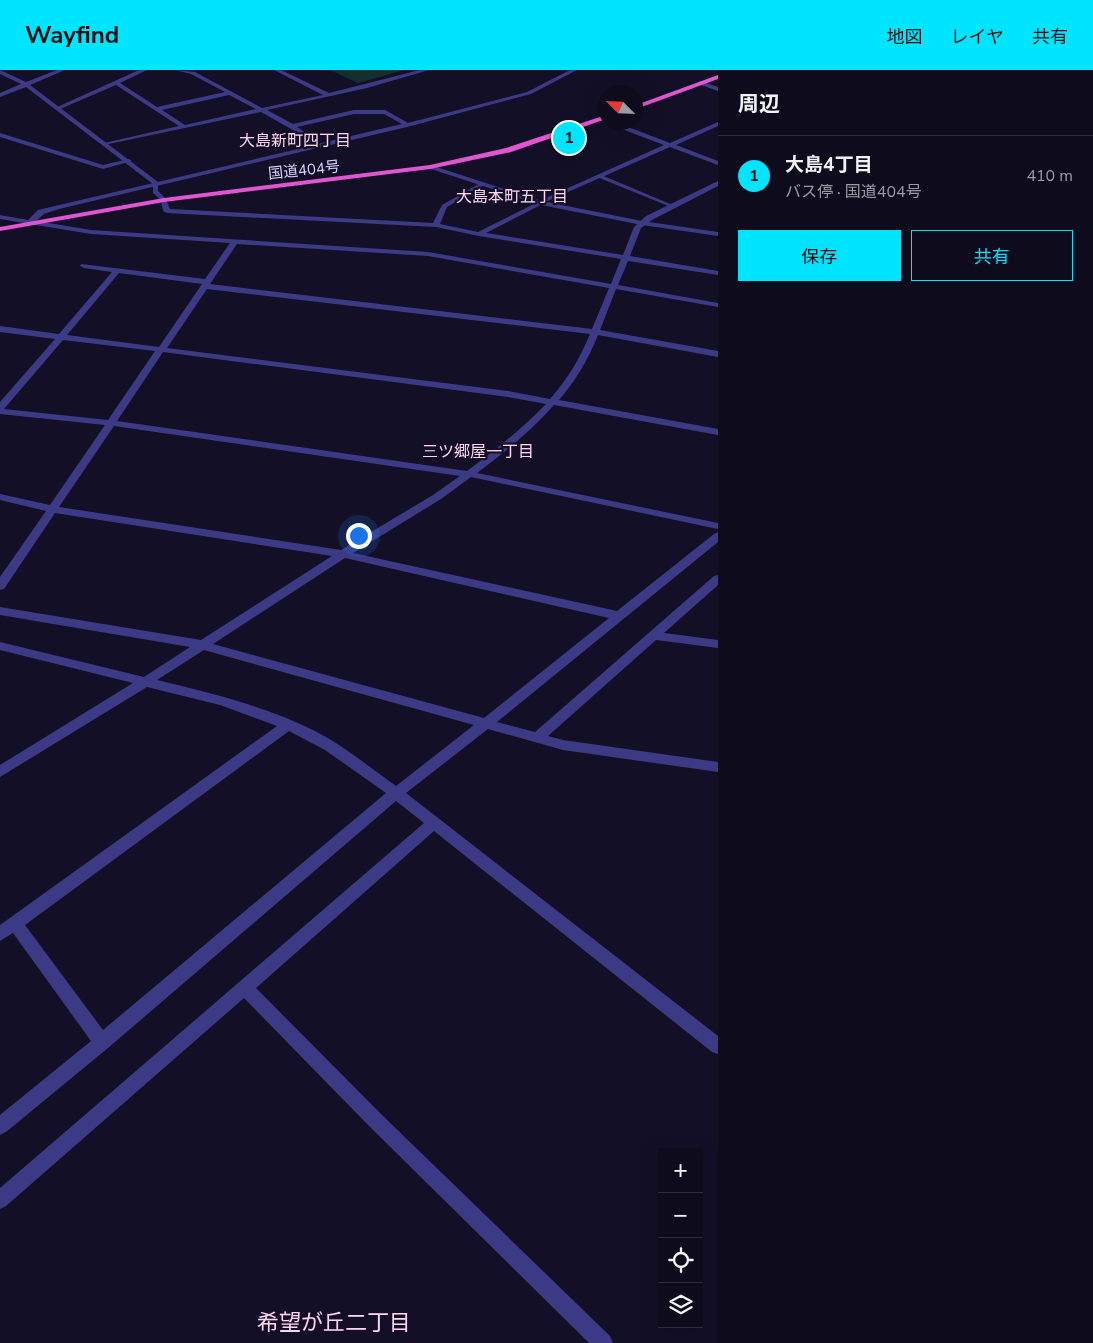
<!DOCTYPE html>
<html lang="ja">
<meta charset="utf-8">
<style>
body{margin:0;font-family:"Nunito Sans","Noto Sans JP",sans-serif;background:#1c1929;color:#f1f3f6}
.controls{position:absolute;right:15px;bottom:15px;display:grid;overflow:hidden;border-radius:0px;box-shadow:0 5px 20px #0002}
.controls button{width:45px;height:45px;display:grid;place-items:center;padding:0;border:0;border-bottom:1px solid #2e2b3b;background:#0e0b1c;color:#f1f3f6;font:25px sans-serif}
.compass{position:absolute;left:598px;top:15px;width:45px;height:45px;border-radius:50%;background:#0e0b1c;box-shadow:0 5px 20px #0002;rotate:294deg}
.you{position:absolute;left:358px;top:465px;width:18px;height:18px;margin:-12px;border:4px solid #fff;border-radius:50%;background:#1a73e8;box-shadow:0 0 0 8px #1a73e833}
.badge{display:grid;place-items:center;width:32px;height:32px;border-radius:50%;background:#00e5ff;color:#111;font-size:16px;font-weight:700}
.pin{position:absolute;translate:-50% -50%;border:2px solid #fff;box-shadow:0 1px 5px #0006}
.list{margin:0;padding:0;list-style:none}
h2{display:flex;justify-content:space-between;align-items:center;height:65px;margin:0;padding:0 20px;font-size:21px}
h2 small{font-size:16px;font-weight:400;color:#9b9ba3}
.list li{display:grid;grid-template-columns:32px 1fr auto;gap:15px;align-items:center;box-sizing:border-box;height:80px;padding:0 20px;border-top:1px solid #2e2b3b}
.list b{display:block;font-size:19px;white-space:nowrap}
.list p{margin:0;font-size:16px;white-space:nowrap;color:#9b9ba3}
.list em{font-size:16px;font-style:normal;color:#9b9ba3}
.actions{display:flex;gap:10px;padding:15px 20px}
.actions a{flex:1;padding:11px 0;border:1px solid #00e5ff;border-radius:0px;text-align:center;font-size:18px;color:#00e5ff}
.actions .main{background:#00e5ff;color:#111}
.icon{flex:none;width:28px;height:28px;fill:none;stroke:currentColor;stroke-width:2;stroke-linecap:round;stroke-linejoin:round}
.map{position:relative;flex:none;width:718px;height:1273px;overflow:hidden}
header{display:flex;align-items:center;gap:30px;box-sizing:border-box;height:70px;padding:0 25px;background:#00e5ff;color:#111}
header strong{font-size:24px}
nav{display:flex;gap:28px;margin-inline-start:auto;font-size:18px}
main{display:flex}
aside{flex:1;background:#0e0b1c}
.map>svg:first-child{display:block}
.green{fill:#12302f}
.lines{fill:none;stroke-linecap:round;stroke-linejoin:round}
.service{fill:#3d3a85;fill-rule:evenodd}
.minor{fill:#3d3a85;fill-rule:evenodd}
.tertiary{fill:#3d3a85;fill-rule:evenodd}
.trunk{fill:#e055d1;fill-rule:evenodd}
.labels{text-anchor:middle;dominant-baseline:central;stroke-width:4.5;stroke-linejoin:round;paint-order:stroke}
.far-street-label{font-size:15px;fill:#d9d4ff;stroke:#130f26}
.far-neighbourhood-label{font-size:16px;fill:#ffd6f0;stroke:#130f26}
.near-neighbourhood-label{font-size:22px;fill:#ffd6f0;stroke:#130f26}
</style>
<header>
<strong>Wayfind</strong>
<nav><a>地図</a><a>レイヤ</a><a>共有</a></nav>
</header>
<main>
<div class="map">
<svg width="718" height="1273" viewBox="0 0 718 1273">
<rect width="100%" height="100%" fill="#130f26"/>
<path class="green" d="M 330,0 L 404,0 L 358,13 Z"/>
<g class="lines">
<path class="service" d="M 597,105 L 601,105 L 675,136 L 671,137 L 597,107 Z"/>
<path class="minor" d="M 139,0 L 147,0 L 120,13 L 157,37 L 225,22 L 191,4 L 175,0 L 195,2 L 262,38 L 323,25 L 274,0 L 281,0 L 329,23 L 420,0 L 429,0 L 367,18 L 267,40 L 293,54 L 354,40 L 385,40 L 408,53 L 527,22 L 570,0 L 577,0 L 531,24 L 407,57 L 59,139 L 44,144 L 36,151 L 91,160 L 428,182 L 611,214 L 621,189 L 479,166 L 436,157 L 167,143 L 163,141 L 161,130 L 166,129 L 170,139 L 433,153 L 442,135 L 482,112 L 484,113 L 484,115 L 447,137 L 440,154 L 478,162 L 548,127 L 664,75 L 606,53 L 605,52 L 606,51 L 615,52 L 670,73 L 718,52 L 718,56 L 676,75 L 718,91 L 718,95 L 670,77 L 552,129 L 486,163 L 623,185 L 634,157 L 646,146 L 718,111 L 718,116 L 652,150 L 641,158 L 630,186 L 718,201 L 718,205 L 628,191 L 618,215 L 718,233 L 718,237 L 616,219 L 600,260 L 718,281 L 718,287 L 598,265 C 588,290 576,310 559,330 L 718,359 L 718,365 L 554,335 C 531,361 505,382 477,403 L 718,453 L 718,459 L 471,407 L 441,429 L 353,483 L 617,541 L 714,464 L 718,462 L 718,472 L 497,652 L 535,662 L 714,506 L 718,505 L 718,515 L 664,563 L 718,570 L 718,578 L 656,570 L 548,666 L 563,670 L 718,692 L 718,702 L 563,680 L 488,659 L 406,723 L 718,966 L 718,984 L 712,982 L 434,761 L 256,918 L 382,1045 L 610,1266 L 613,1273 L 589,1273 L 370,1057 L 244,928 L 6,1136 L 0,1139 L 0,1118 L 424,753 L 396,731 L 108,978 L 6,1062 L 0,1065 L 0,1045 L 91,971 L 13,863 L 0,871 L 0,855 L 277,656 L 220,635 L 147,617 L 0,707 L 0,695 L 133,613 L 0,580 L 0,572 L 144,607 L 190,577 L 0,545 L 0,537 L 201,570 L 332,486 L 55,443 L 4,519 L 0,520 L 0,507 L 46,441 L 0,430 L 0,424 L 50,435 L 105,355 L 0,344 L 0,332 L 55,269 L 0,262 L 0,256 L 59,264 L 112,202 L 84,198 L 80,196 L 81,194 L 205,209 L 230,173 L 91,164 L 0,149 L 0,145 L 28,150 L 38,140 L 55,136 L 311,76 L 305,67 L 261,42 L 104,75 L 104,73 L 179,56 L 116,15 L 60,39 L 55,38 ZM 229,25 L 256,39 L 185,55 L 162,40 ZM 354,44 L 384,44 L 402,54 L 317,74 L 309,65 L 297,57 ZM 237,174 L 428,186 L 609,218 L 592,259 L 210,214 ZM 119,203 L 202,214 L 159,277 L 67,265 ZM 207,219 L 590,264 C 579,290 569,307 550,329 L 508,321 L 167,278 ZM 63,270 L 155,281 L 108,350 L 4,339 ZM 163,282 L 508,327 L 546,334 C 522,359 495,380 467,401 L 117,351 ZM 114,356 L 460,406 L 433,425 L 341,480 L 59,437 ZM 345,488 L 609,548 L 484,648 L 213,574 ZM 204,580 L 474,655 L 396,716 C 369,697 343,675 313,660 C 264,636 211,623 157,610 ZM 289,661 L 325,680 L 386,723 L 103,960 L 25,855 Z
M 700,11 L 718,17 L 718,21 L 698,14 Z
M 0,63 L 103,95 L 129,89 L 132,91 L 103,99 L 0,67 Z"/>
<path class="tertiary" d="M 0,0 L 26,12 L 57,0 L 65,0 L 30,15 L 158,112 L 158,121 L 166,129 L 166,131 L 162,131 L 153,123 L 153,114 L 26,17 L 0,27 L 0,23 L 21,14 L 0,4 Z
M 430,95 L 542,131 L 642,151 L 718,162 L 718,166 L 642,155 L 541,135 L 428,98 L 427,97 Z"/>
<path class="trunk" d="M 718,5 L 718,9 L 636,39 L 636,35 Z
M 606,45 L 606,49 L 511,82 L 430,99 L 164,132 L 0,161 L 0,157 L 164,128 L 430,95 L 506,78 Z"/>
</g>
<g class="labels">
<g class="far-street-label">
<text transform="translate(304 100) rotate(-6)">国道404号</text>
</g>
<g class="far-neighbourhood-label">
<text x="295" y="71">大島新町四丁目</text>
<text x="512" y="127">大島本町五丁目</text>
<text x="478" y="382">三ツ郷屋一丁目</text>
</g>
<g class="near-neighbourhood-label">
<text x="334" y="1253">希望が丘二丁目</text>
</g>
</g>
</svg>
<div class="controls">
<button>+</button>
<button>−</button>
<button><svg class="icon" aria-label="locate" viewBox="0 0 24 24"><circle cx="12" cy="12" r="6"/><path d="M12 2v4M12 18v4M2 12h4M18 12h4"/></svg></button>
<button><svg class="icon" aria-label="layers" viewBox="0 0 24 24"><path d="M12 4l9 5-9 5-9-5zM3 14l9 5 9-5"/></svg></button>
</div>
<svg class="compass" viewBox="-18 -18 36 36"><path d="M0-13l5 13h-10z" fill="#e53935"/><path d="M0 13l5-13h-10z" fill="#9b9ba3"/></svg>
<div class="you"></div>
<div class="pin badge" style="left:569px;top:68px">1</div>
</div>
<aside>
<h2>周辺<small></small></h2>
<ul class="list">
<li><span class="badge">1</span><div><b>大島4丁目</b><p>バス停 · 国道404号</p></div><em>410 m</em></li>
</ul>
<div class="actions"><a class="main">保存</a><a>共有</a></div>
</aside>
</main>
